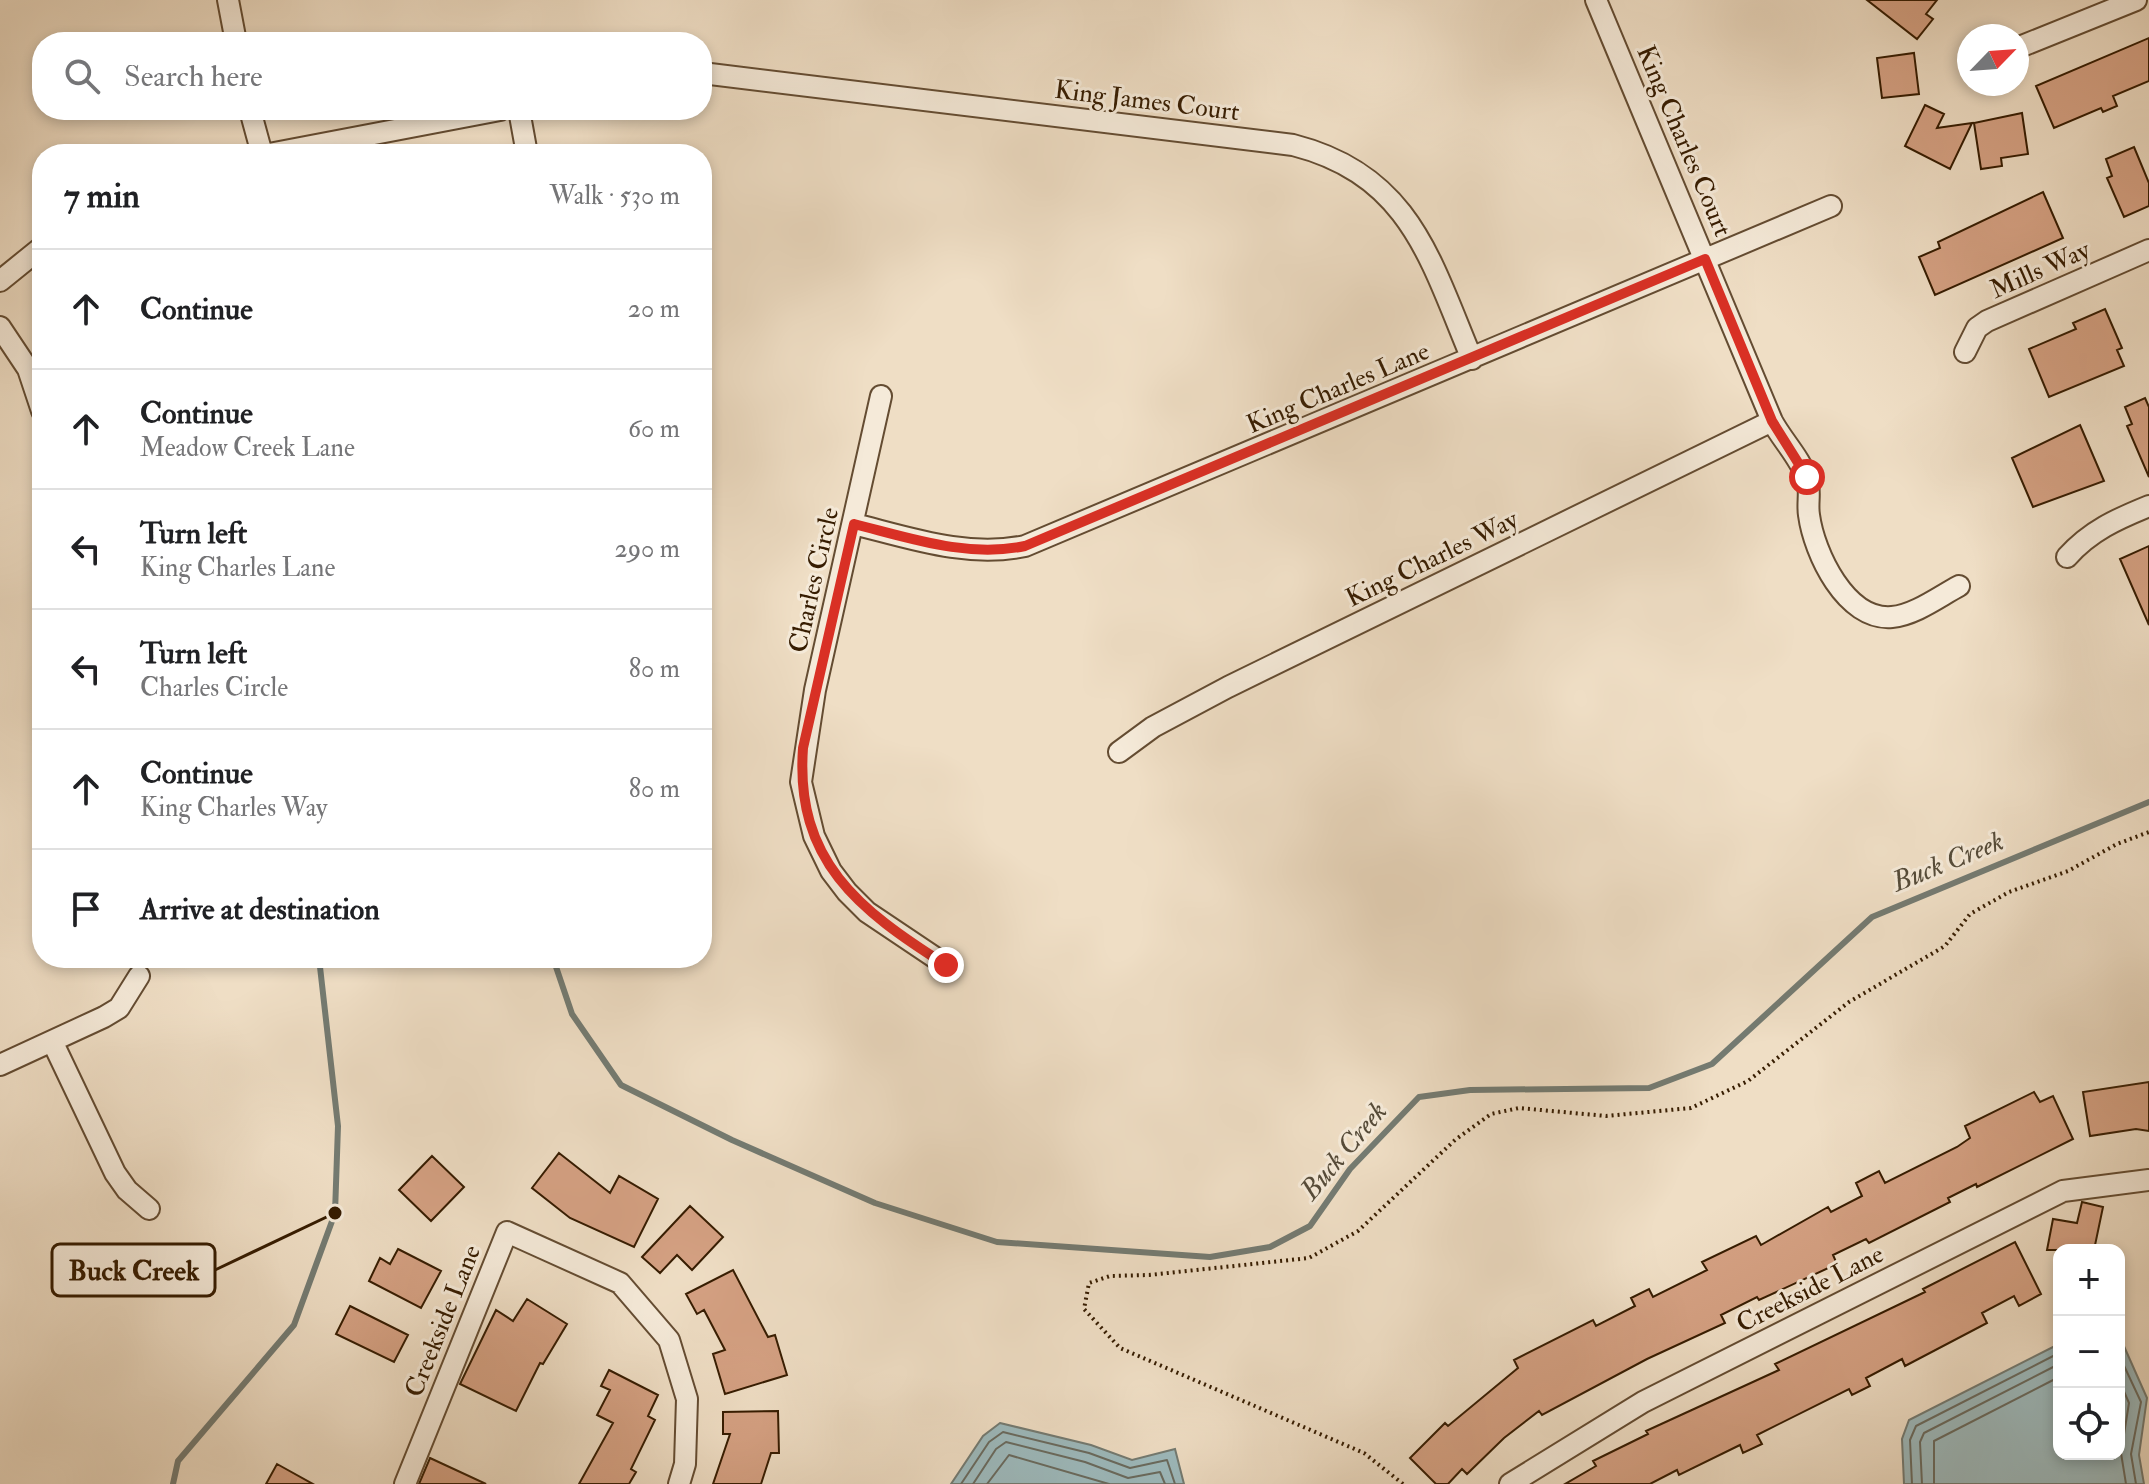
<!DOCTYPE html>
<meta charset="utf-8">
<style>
body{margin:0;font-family:"IM FELL Double Pica",serif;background:#f6f6f6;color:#202124}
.controls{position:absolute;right:24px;bottom:24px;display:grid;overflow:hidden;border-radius:16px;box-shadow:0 4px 12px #0003}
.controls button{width:72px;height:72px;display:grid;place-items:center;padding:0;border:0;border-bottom:2px solid #e0e0e0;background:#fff;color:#202124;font:40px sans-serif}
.compass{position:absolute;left:1957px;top:24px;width:72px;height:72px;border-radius:50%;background:#fff;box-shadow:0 4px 12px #0003;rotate:65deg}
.stop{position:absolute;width:24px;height:24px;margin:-18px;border:6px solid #d93025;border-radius:50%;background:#fff}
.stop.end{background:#d93025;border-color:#fff;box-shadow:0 2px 8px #0008}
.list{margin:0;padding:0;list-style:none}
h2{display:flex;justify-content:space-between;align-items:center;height:104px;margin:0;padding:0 32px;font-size:34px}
h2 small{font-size:26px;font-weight:400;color:#757577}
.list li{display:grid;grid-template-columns:52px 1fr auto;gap:24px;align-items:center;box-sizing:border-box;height:120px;padding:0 32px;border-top:2px solid #e0e0e0}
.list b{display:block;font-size:30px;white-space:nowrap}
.list p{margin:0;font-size:26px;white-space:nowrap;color:#757577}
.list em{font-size:26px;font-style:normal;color:#757577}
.icon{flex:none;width:44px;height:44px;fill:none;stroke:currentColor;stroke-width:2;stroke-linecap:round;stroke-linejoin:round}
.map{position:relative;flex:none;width:2149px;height:1484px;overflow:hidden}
.search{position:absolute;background:#fff;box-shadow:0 4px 12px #0003;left:32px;top:32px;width:680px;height:88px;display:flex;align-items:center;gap:20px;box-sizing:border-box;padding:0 28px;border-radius:32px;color:#757577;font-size:30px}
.panel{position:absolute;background:#fff;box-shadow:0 4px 12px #0003;left:32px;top:144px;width:680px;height:824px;border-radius:32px}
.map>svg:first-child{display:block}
.water{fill:#9dbabd;stroke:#747b72;stroke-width:2}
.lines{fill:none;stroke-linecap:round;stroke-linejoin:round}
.shore{stroke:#6a6b5f;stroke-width:2}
.stream{stroke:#747b72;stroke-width:6}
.building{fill:#d5a183;stroke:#361c01;stroke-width:2}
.minor-casing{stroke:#644c32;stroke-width:24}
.path{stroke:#361c01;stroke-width:4;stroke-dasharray:2 4;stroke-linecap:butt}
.minor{stroke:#f5ead9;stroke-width:20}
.route{stroke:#d93025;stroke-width:10}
.labels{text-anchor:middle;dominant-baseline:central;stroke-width:6;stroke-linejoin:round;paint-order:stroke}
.street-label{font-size:26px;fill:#361c01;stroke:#f5ead9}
.water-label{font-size:28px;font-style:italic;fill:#554b39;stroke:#f5ead9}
.leader{fill:none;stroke:#361c01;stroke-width:3}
.callout-dot{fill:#361c01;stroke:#f5ead9;stroke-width:3}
.callout{fill:#f5ead9;stroke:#361c01;stroke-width:3}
.callout-label{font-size:28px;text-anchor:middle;font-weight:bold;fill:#361c01}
</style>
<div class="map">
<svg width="2149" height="1484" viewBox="0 0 2149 1484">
<rect width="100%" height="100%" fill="#efdec5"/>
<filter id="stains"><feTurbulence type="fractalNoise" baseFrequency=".0025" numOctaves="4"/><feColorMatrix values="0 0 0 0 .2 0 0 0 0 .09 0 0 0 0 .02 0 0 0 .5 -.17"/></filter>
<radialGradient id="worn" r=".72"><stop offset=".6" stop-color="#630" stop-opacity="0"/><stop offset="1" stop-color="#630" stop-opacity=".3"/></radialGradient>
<path class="water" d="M 2119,1335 L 2147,1398 L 2139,1455 L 2144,1484 L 1904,1484 L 1902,1439 L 1909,1420 L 2059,1344 L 2059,1454 L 2119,1454 Z
M 1000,1423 L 1091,1445 L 1132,1460 L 1175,1449 L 1184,1484 L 951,1484 L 983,1436 Z"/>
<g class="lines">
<path class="shore" d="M 2119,1355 L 2141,1402 L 2131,1454 L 2136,1484
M 2119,1380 L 2129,1403 L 2121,1453 L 2126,1484
M 961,1484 L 989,1442 L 1003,1432 L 1089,1453 L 1130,1468 L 1167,1460 L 1175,1484
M 973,1484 L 996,1449 L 1006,1442 L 1085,1462 L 1128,1478 L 1160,1472 L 1165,1484
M 987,1484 L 1009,1455 L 1109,1484
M 1912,1484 L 1910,1440 L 1916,1426 L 2059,1353
M 1922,1484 L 1920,1442 L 1924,1433 L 2059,1364
M 1934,1484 L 1934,1441 L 2059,1377"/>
<path class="stream" d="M 553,958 L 572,1014 L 621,1085 L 732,1140 L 875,1203 L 997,1242 L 1210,1257 L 1270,1247 L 1310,1226 L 1350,1169 L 1419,1097 L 1470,1090 L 1649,1088 L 1712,1064 L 1872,917 L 2149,802
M 173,1484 L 178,1461 L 294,1325 L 335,1213 L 338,1126 L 319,958"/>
</g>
<path class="building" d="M 1867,0 L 1937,0 L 1926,14 L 1933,19 L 1917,39 Z
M 2149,38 L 2149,81 L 2113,96 L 2117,106 L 2103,112 L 2101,108 L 2054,128 L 2036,86 Z
M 1914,53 L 1919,94 L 1882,98 L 1877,58 Z
M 1925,105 L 1944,114 L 1937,128 L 1972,123 L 1950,169 L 1905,146 Z
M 2022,113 L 2028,154 L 2001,158 L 2002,166 L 1981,169 L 1974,123 Z
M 2134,147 L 2149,183 L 2149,206 L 2124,217 L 2107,178 L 2112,176 L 2106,159 Z
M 2043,192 L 2063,238 L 1935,295 L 1919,257 L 1940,248 L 1938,242 Z
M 2105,309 L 2122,348 L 2117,350 L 2124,366 L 2049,397 L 2029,349 L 2076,329 L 2073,323 Z
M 2145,398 L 2149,407 L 2149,477 L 2127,426 L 2132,424 L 2125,407 Z
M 2080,425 L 2104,481 L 2033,507 L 2012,458 Z
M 2149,546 L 2149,625 L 2120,559 Z
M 2149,1082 L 2149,1131 L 2136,1129 L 2090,1136 L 2083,1092 Z
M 2034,1092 L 2040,1102 L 2053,1096 L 2073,1139 L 1977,1187 L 1976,1184 L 1948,1198 L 1950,1202 L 1869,1243 L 1866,1239 L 1833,1255 L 1837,1264 L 1759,1300 L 1757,1297 L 1721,1315 L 1725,1323 L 1647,1359 L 1542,1415 L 1539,1411 L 1504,1438 L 1467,1474 L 1462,1469 L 1448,1484 L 1436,1484 L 1410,1458 L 1445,1423 L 1448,1426 L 1518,1368 L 1514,1360 L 1593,1320 L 1596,1326 L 1635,1306 L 1631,1298 L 1649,1289 L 1653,1297 L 1707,1270 L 1702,1262 L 1756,1236 L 1761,1245 L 1828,1207 L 1831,1212 L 1862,1196 L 1856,1183 L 1879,1171 L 1885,1183 L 1957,1147 L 1970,1138 L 1965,1126 Z
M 559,1153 L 610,1193 L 619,1176 L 658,1199 L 634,1247 L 570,1218 L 532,1188 Z
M 432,1156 L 464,1187 L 431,1221 L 399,1190 Z
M 2082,1202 L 2103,1207 L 2094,1250 L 2047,1250 L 2053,1219 L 2077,1223 Z
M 690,1206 L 723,1237 L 692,1270 L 677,1255 L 660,1273 L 642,1257 Z
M 2015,1242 L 2041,1294 L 2019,1306 L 2014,1296 L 1982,1313 L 1987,1323 L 1905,1366 L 1902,1359 L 1866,1378 L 1870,1386 L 1852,1395 L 1849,1389 L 1757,1435 L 1762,1444 L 1743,1453 L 1740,1445 L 1679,1475 L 1677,1470 L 1650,1484 L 1565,1484 L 1596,1466 L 1593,1461 L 1648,1434 L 1646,1431 L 1779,1370 L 1775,1364 L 1925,1292 L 1923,1289 Z
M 398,1249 L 441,1271 L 421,1308 L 369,1281 L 380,1258 L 390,1264 Z
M 733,1270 L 768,1337 L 775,1335 L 787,1375 L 725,1394 L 713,1354 L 725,1350 L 704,1310 L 697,1314 L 686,1294 Z
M 527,1299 L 567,1324 L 543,1364 L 540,1363 L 516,1411 L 460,1384 L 496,1310 L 513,1321 Z
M 350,1306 L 408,1335 L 394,1362 L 336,1334 Z
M 609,1370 L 658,1395 L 648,1416 L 655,1420 L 631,1469 L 636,1472 L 629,1484 L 579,1484 L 613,1423 L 597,1415 L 610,1390 L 601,1386 Z
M 778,1411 L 779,1453 L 771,1453 L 761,1484 L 713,1484 L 730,1434 L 723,1434 L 723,1412 Z
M 430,1458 L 486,1484 L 419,1484 Z
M 277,1464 L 313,1484 L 266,1484 Z"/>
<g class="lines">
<g class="minor-casing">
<path id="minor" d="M 228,0 L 236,42
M 1596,0 L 1772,421 C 1782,440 1801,459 1807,479 C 1811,491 1807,503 1809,515 C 1814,553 1846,621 1892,617 C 1915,615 1940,596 1959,586
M 2017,48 L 2136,0
M 702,73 L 1293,145 C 1410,175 1430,259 1472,359
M 250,110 L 262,154
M 519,110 L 527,154
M 269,154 L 500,110
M 0,281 L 42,247
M 0,327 L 28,369 L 42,411
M 1965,352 L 1977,328 L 1987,321 L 2149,250
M 881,396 L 815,690 L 801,782 L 814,836 L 831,871 L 847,892 L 867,912 L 946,965
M 854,524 C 910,538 967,558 1025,546 L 1831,206
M 2067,557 C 2090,531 2117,519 2149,506
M 1119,752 L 1153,727 L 1228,687 L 1772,421
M 53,1043 L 115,1173 L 127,1190 L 149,1209
M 0,1065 L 104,1017 L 119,1008 L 139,976
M 405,1484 L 507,1232 L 620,1283 L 669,1340 L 687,1399 L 685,1464 L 679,1484
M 1510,1484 L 1643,1402 L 2063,1191 L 2149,1180"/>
</g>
<path class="path" d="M 1403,1484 L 1364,1453 L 1120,1348 L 1084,1309 L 1089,1283 L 1110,1276 L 1149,1275 L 1309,1258 L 1358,1231 L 1455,1140 L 1491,1114 L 1519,1108 L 1606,1116 L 1691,1108 L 1748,1081 L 1849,1002 L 1945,946 L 1970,914 L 2009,892 L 2068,871 L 2117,844 L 2149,832"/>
<use href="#minor" class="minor"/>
</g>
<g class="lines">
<path class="route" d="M 946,965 C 859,910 795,861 803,748 L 854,524 C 910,538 967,558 1025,546 L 1705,259 L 1772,421 L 1807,477"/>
</g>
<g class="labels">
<g class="street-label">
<text transform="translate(1147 101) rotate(7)">King James Court</text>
<text transform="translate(1684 141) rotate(67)">King Charles Court</text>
<text transform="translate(2040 270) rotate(-24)">Mills Way</text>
<text transform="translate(1338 388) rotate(-23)">King Charles Lane</text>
<text transform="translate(1432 559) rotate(-26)">King Charles Way</text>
<text transform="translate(814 580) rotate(-77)">Charles Circle</text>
<text transform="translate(1810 1289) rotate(-27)">Creekside Lane</text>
<text transform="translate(443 1321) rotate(-68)">Creekside Lane</text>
</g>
<g class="water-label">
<text transform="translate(1948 862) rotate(-22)">Buck Creek</text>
<text transform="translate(1344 1151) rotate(-50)">Buck Creek</text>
</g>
</g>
<path class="leader" d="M335 1213L215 1270"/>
<circle class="callout-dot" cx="335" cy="1213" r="8"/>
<rect class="callout" x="52" y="1244" width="163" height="52" rx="8"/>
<g class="callout-label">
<text x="134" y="1280">Buck Creek</text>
</g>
<rect width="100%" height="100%" filter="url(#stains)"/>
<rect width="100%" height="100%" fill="url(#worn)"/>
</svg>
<div class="controls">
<button>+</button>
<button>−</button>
<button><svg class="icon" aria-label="locate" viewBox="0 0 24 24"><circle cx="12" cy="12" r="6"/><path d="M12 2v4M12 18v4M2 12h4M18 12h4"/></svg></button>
</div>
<svg class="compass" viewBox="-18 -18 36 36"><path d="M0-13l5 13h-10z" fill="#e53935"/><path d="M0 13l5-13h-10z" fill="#757577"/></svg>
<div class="stop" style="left:1807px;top:477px"></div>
<div class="stop end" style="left:946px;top:965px"></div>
<div class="search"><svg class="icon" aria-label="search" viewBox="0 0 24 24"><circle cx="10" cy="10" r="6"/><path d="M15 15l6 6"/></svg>Search here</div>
<section class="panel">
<h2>7 min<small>Walk · 530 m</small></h2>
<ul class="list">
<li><svg class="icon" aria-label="ahead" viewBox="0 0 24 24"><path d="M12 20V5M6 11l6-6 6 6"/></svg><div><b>Continue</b></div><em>20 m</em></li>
<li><svg class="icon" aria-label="ahead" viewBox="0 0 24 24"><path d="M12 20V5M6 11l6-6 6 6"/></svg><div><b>Continue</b><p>Meadow Creek Lane</p></div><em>60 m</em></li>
<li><svg class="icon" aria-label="left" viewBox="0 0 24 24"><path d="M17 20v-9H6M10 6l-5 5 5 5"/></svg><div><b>Turn left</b><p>King Charles Lane</p></div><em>290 m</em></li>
<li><svg class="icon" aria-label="left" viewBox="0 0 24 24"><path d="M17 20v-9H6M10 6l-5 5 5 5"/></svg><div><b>Turn left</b><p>Charles Circle</p></div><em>80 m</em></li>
<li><svg class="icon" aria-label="ahead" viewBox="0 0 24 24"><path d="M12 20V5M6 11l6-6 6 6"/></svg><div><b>Continue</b><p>King Charles Way</p></div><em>80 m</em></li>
<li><svg class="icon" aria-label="arrive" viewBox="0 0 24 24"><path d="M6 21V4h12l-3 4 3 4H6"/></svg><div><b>Arrive at destination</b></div></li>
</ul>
</section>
</div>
